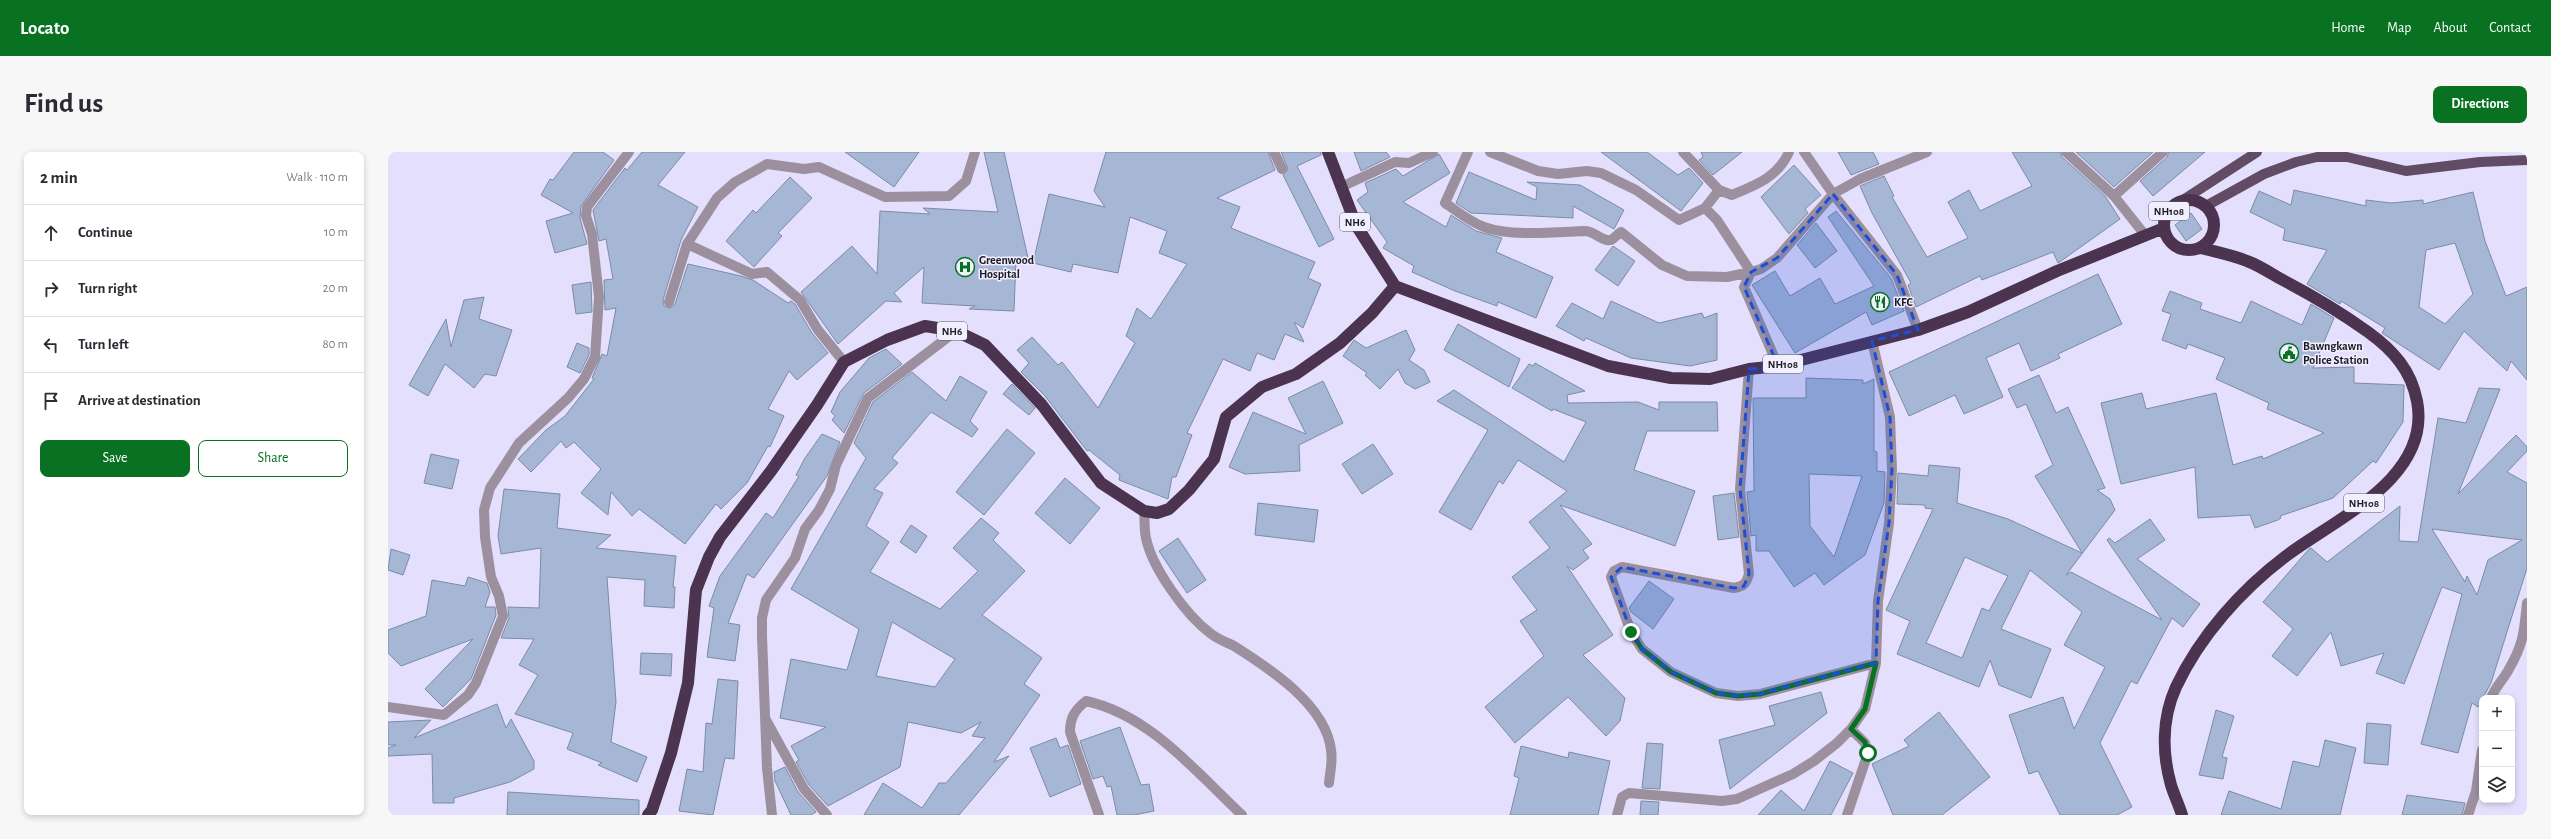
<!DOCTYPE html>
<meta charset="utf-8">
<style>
body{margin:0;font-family:"Alegreya Sans",sans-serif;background:#f7f7f7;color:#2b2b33}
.controls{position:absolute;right:12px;bottom:12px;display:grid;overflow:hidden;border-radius:8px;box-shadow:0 2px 6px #0003}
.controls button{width:36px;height:36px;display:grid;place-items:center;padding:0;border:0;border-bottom:1px solid #e1e1e2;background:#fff;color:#2b2b33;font:20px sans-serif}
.stop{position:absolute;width:12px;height:12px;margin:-9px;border:3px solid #087122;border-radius:50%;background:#fff}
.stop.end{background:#087122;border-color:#fff;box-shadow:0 1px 4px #0008}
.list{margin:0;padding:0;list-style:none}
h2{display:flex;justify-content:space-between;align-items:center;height:52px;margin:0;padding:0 16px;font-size:17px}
h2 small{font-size:13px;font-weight:400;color:#7c7c81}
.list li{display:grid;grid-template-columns:26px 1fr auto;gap:12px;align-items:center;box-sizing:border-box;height:56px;padding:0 16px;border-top:1px solid #e1e1e2}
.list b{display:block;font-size:15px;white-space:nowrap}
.list em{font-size:13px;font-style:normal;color:#7c7c81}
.actions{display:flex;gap:8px;padding:12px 16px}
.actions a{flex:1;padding:9px 0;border:1px solid #087122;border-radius:8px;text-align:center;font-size:14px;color:#087122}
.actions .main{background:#087122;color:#fff}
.icon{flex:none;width:22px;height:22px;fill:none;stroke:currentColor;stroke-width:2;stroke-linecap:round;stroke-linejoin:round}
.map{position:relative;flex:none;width:2139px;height:663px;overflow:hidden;border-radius:8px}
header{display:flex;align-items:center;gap:24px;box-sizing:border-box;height:56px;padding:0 20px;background:#087122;color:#fff}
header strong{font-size:19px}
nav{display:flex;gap:22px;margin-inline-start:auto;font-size:14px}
.intro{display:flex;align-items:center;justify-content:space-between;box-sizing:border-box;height:96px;padding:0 24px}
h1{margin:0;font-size:28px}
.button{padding:10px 18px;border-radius:8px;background:#087122;color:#fff;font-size:14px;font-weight:700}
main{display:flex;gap:24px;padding:0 24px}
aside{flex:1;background:#fff;border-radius:8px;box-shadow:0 2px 6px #0003}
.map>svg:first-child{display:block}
.building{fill:#a6b6d5;stroke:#7b8ba8;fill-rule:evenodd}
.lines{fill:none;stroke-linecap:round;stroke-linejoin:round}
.minor{stroke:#9c909e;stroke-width:10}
.major{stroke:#614b65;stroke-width:10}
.highway{stroke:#4c3350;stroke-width:12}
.route{stroke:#087122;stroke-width:5}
.marked{fill:#1d4ed8;fill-opacity:0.2;stroke:#1d4ed8;stroke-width:3;stroke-dasharray:8 5;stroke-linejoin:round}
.labels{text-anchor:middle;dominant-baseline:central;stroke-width:3;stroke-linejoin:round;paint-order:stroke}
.shield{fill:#f1effd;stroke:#5c5a66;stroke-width:1}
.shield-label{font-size:11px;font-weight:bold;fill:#1c1a26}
.poi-label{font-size:12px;font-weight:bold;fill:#1c1a26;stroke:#f1effd;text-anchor:start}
</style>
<header>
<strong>Locato</strong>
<nav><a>Home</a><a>Map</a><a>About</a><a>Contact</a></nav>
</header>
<div class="intro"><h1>Find us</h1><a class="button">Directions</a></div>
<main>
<aside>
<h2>2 min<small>Walk · 110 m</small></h2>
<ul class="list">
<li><svg class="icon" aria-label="ahead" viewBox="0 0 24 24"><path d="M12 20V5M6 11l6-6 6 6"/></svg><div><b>Continue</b></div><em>10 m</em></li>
<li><svg class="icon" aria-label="right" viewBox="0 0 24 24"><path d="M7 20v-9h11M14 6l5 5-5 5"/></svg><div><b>Turn right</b></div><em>20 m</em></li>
<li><svg class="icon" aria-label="left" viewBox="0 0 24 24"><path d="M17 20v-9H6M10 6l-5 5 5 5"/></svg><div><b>Turn left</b></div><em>80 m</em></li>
<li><svg class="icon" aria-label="arrive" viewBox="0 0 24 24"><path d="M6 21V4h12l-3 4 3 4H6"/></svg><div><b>Arrive at destination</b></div></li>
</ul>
<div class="actions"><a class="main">Save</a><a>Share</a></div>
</aside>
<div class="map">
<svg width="2139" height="663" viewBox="0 0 2139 663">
<rect width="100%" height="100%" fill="#e4dffc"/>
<path class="building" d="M 186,0 L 215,0 L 226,8 L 193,54 L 192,66 L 199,92 L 167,101 L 158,69 L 185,61 L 153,43 L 162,27 L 165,28 Z
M 254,0 L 297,0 L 270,33 L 310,55 L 293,88 L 275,148 L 276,154 L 282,156 L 287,152 L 300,112 L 353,124 L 365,128 L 400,151 L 403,149 L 407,152 L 424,181 L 440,201 L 409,228 L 401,219 L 380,257 L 396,264 L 382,295 L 380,294 L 359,331 L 333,357 L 328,352 L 297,392 L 251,357 L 244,364 L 223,340 L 220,363 L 193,341 L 213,317 L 186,290 L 178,296 L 173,289 L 143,320 L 130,307 L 158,278 L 177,264 L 206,227 L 204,226 L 214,202 L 219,204 L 228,156 L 217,158 L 216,128 L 225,127 L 218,87 L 211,89 L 205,58 L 237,16 L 239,18 Z
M 457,0 L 531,0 L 506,35 Z
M 596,0 L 616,0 L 641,110 L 628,107 L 626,159 L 581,157 L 587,154 L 534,151 L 536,115 L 506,141 L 514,150 L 498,149 L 450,192 L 413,140 L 464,94 L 489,122 L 492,59 L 542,62 L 535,56 L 610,60 Z
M 718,0 L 880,0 L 887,18 L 829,46 L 852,55 L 843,76 L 927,110 L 920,126 L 933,132 L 915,176 L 906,170 L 916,190 L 897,182 L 886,208 L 869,201 L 862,219 L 835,207 L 799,281 L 804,283 L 788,325 L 784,325 L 780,347 L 731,328 L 732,323 L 701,298 L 699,299 L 657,244 L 633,220 L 641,211 L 629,198 L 644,185 L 670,213 L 674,210 L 710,256 L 747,191 L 738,184 L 749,156 L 763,167 L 799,112 L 771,101 L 779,79 L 742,65 L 730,121 L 685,112 L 683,120 L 645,111 L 661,42 L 717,55 L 706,39 Z
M 893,0 L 933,0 L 933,3 L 909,14 L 946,87 L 931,95 L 895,23 L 900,17 Z
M 966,0 L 998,0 L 1002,5 L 973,19 Z
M 1213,0 L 1259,0 L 1290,23 L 1301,16 L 1315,31 L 1293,59 Z
M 1313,0 L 1354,0 L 1325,23 L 1311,8 L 1315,5 Z
M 1450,0 L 1485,0 L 1491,12 L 1463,23 Z
M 1624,0 L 1672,0 L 1674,5 L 1717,44 L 1732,67 L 1673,109 L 1670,111 L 1665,100 L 1594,128 L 1592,124 L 1528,155 L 1520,133 L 1523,131 L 1484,61 L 1472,34 L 1496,24 L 1506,44 L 1504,45 L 1539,105 L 1580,86 L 1560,50 L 1581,38 L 1592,59 L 1644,34 Z
M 1688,0 L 1765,0 L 1726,35 Z
M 1781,0 L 1817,0 L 1765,44 L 1752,29 L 1779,5 Z
M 1051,2 L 1062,21 L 1015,50 L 1058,75 L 1063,63 L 1088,79 L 1114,86 L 1108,100 L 1165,125 L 1148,166 L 1110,150 L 1109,154 L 1067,139 L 1024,120 L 1026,114 L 995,96 L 999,90 L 969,48 L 980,40 L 977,31 L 1008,17 L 1015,24 Z
M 1406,13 L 1433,43 L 1417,57 L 1420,61 L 1401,82 L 1373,45 Z
M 1081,20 L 1148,48 L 1149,35 L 1139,30 L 1192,33 L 1236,58 L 1226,77 L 1185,54 L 1185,66 L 1083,61 L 1068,51 Z
M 402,25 L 424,46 L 390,81 L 394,84 L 366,115 L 338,89 L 365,58 L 368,61 Z
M 1906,38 L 1978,54 L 1978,48 L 2003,51 L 2035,48 L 2035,52 L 2085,40 L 2097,89 L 2118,144 L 2139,135 L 2139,228 L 2123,209 L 2119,219 L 2076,179 L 2051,218 L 1994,181 L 1997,176 L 1953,149 L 1952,152 L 1919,132 L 1939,98 L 1895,88 L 1897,77 L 1862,60 L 1871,39 L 1903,53 ZM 2067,91 L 2085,142 L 2057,172 L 2031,155 L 2038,98 Z
M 1448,59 L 1503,126 L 1516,159 L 1484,173 L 1478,160 L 1407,201 L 1364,133 L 1387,119 L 1402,144 L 1432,126 L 1447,152 L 1486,134 L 1440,65 Z
M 1803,61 L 1814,77 L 1798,89 L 1787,73 Z
M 1428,71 L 1449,99 L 1427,116 L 1409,93 Z
M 1225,94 L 1247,109 L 1230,134 L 1207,118 Z
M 1710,122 L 1734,172 L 1670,202 L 1672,206 L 1643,219 L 1631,191 L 1598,206 L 1615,245 L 1576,262 L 1567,243 L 1521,264 L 1501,220 Z
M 203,130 L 204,160 L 188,162 L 184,133 Z
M 1782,139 L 1814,151 L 1812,157 L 1853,171 L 1863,149 L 1914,173 L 1923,152 L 1946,166 L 1925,216 L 1966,215 L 1966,231 L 2016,233 L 2015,270 L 1988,311 L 1985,309 L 1945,346 L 1892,364 L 1893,366 L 1890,368 L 1867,376 L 1862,363 L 1810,366 L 1807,315 L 1733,332 L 1713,251 L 1754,241 L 1758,257 L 1828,241 L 1845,313 L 1874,304 L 1875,307 L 1936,281 L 1879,257 L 1881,251 L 1828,227 L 1837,206 L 1800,192 L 1798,197 L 1774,188 L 1783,162 L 1774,159 Z
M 96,145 L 91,167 L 124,178 L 108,224 L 97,222 L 86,236 L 57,212 L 40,244 L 21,233 L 58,167 L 63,195 L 76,148 Z
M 1223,149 L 1271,171 L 1314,161 L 1316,166 L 1329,161 L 1329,208 L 1302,214 L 1243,206 L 1198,186 L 1196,189 L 1168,174 L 1184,151 L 1215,167 Z
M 1070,172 L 1132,207 L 1121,235 L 1056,198 Z
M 1018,178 L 1027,198 L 1021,208 L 1036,218 L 1042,230 L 1027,237 L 1017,231 L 1010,217 L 992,237 L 977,223 L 979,221 L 955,204 L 966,188 L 978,196 Z
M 189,191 L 201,196 L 201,203 L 192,221 L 179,215 Z
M 498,197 L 514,212 L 476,241 L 456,281 L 444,268 L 447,264 L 443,260 L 452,240 L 481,206 Z
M 1147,211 L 1197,239 L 1179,243 L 1180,251 L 1250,250 L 1271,258 L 1271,250 L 1329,250 L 1330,279 L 1259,279 L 1246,318 L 1307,339 L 1287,394 L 1172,353 L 1204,392 L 1195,398 L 1201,406 L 1185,418 L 1179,414 L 1225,483 L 1195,503 L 1237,546 L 1232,569 L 1218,584 L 1180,545 L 1127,591 L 1097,555 L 1156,504 L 1132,469 L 1149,458 L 1124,425 L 1162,396 L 1141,370 L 1179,339 L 1130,308 L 1115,332 L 1111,329 L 1083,378 L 1051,360 L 1100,278 L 1049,249 L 1066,238 L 1176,310 L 1198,270 L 1165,257 L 1164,259 L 1124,236 L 1141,212 L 1145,214 Z
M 524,220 L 558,249 L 572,224 L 599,240 L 582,269 L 590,277 L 584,285 L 543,260 L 504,306 L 510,311 L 486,337 L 495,341 L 478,374 L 501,390 L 482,420 L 552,457 L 590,419 L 565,396 L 593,366 L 611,381 L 605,388 L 637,419 L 594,463 L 654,506 L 636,532 L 652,543 L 606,610 L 621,604 L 571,663 L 476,663 L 495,631 L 534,656 L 551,631 L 558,631 L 597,586 L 584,584 L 593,570 L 573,581 L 520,570 L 512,615 L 440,654 L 421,633 L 408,610 L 411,608 L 403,594 L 438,575 L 392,566 L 403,507 L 459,518 L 471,477 L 403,437 L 478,306 L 466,291 L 485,250 ZM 504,470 L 567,507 L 547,535 L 488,524 Z
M 1651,223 L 1668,261 L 1680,255 L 1717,336 L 1709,338 L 1722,347 L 1727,358 L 1678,423 L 1683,420 L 1774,468 L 1719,388 L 1721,386 L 1727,391 L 1762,367 L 1777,388 L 1749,407 L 1812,452 L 1795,475 L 1784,466 L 1749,532 L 1743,529 L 1712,591 L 1744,655 L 1729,663 L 1672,663 L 1650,619 L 1641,622 L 1621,563 L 1675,545 L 1686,577 L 1717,515 L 1676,493 L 1694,460 L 1642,418 L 1613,477 L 1663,497 L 1643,546 L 1611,533 L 1602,508 L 1591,535 L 1509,502 L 1522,469 L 1498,458 L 1545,357 L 1537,356 L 1537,353 L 1509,352 L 1510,321 L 1540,324 L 1541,313 L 1572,316 L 1569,351 L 1620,367 L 1694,401 L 1647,324 L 1665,313 L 1638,252 L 1629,256 L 1620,237 ZM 1577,405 L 1620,424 L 1601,459 L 1594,456 L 1574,506 L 1538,491 Z
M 1418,226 L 1475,228 L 1475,232 L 1486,227 L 1486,299 L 1489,300 L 1489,319 L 1497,320 L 1496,351 L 1477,403 L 1436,433 L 1427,421 L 1406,435 L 1381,399 L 1368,399 L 1368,383 L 1363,384 L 1359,340 L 1366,339 L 1365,246 L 1418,246 ZM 1421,322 L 1474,324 L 1446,405 L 1422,374 Z
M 935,229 L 955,271 L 911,293 L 912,319 L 857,322 L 841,315 L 865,260 L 918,282 L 900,246 Z
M 624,232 L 647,256 L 641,263 L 615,242 Z
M 2091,236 L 2112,237 L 2070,342 L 2128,283 L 2139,295 L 2139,299 L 2119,320 L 2139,331 L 2139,416 L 2103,531 L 2090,555 L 2084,551 L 2070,601 L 2033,592 L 2074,442 L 2054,435 L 2016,532 L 1988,521 L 1996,501 L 1953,514 L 1943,480 L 1909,524 L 1884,504 L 1905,477 L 1875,450 L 1921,397 L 1923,396 L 1939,410 L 2012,354 L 2011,389 L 2030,390 L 2050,266 L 2078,271 ZM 2044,377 L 2067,380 L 2134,388 L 2100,408 L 2089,443 L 2079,424 L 2077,430 Z
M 619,277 L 647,301 L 596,363 L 568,340 Z
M 434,282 L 452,290 L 439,324 L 366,426 L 359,422 L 340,471 L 352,473 L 347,509 L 319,505 L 326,456 L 321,454 L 332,424 L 378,361 L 385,366 L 411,324 L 408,323 L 417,306 Z
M 985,292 L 1005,322 L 974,342 L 954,312 Z
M 43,302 L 71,308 L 64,337 L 36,331 Z
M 677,326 L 712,356 L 682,392 L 647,361 Z
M 116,337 L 172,342 L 169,376 L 223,383 L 208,396 L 288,404 L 285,435 L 287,435 L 286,456 L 256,454 L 257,428 L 219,425 L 228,550 L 223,590 L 259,605 L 249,630 L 210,613 L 214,611 L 179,597 L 185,581 L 127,562 L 150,523 L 131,513 L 146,487 L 113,486 L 121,466 L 120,455 L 151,456 L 153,396 L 113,402 L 110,384 Z
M 1346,341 L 1351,385 L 1330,388 L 1325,344 Z
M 870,351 L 930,358 L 926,390 L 867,383 Z
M 523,373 L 539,384 L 528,401 L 512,390 Z
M 790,386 L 818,428 L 799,441 L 771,399 Z
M 3,397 L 22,403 L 15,423 L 0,418 Z
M 80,425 L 99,431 L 102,440 L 97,455 L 107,455 L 108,463 L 83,527 L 55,555 L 37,537 L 85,487 L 13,514 L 0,501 L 0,478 L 38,464 L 44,428 L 77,434 Z
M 1261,429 L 1286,447 L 1265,477 L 1243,460 L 1241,456 Z
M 253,501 L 284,502 L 283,524 L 252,522 Z
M 330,527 L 350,529 L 346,607 L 337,606 L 325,663 L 291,659 L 299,617 L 315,620 L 318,571 L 324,572 Z
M 1433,540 L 1439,561 L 1342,637 L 1331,588 L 1387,573 L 1381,554 Z
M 109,552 L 118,576 L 123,567 L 146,609 L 146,617 L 122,630 L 66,646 L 66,651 L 45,651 L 44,602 L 0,604 L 0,596 L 8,593 L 0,593 L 0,570 L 43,568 L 26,586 Z
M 1828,558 L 1846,564 L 1834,605 L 1839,606 L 1835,627 L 1811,623 Z
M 1551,560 L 1602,625 L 1554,663 L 1505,663 L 1484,612 L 1521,594 L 1516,588 Z
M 1979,571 L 2003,573 L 2000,613 L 1976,611 Z
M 732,575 L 753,633 L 761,632 L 766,659 L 746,663 L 729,663 L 723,634 L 719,635 L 715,624 L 705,627 L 692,589 Z
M 668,586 L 672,596 L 680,593 L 693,632 L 662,645 L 642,596 Z
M 1937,588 L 1968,596 L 1952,663 L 1833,663 L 1841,639 L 1893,657 L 1905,609 L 1931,615 Z
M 1259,591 L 1275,592 L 1272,637 L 1254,636 Z
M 1133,594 L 1180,606 L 1181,600 L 1222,609 L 1210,663 L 1122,663 L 1131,626 L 1126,624 Z
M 1442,609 L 1465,621 L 1443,663 L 1370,663 L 1393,638 L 1416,659 Z
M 397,615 L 410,640 L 428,660 L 423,663 L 403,663 L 387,629 L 386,620 Z
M 120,640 L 251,648 L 251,663 L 119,663 Z
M 2019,643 L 2077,651 L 2074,663 L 2014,663 Z
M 1253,649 L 1271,650 L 1270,663 L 1252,663 Z"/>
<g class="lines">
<path class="minor" d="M 886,0 L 894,17
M 1080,0 L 1057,51 C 1069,59 1082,70 1096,75 C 1123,85 1170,80 1197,79 C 1206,79 1215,90 1223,88 C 1227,86 1229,82 1233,80 L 1274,113 L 1299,124 L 1339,125 L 1363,120 L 1373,117 L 1389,106 L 1445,42 L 1472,27 L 1539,0
M 1102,0 L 1150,19 L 1170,22 L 1199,19 L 1213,21 L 1248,38 L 1291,68 L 1317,56 L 1331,38
M 1295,0 L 1331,38 L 1344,43 C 1368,33 1390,25 1401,0
M 1416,0 L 1445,42 L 1509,123 L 1530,178
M 1678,0 L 1726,44 L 1757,83
M 953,35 L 1007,10 L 1021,11 L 1045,0
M 1726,44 L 1775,0
M 1317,56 L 1329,68 L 1363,120 L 1356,135 L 1390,214
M 299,92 L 364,122 L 379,120 L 412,148 L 430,178 L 456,210
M 281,150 L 299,92 L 329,46 L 347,30 L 379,12 L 416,17 L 431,15 L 497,45 L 561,44 L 578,29 L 587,0
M 1361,217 L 1352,337 L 1361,422 C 1358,432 1356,434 1346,436 L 1234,415 L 1226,419 L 1223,425 L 1243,480 L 1254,497 L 1283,520 L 1328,541 L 1350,544 L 1372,542 L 1488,511
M 756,359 C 757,368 756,378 758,386 C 764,416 798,463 822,481 C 829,487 838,490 846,494 C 881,516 938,553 943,598 C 945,609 942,620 941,631
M 2103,546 C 2107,535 2116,527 2121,517 C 2136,491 2136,479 2139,451
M 0,555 L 56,563 L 80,543 L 88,531 L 115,464 L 111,444 L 103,425 L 97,385 L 96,358 L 102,336 L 131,291 L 180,246 L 196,227 L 207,205 L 211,145 L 204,82 L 198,64 L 199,55 L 241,0
M 378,568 L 416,637 L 439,663
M 384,663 L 379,616 L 374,484 L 374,466 L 378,448 L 407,406 L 417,377 L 431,358 L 442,337 L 448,313 L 480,246 L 568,179
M 711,663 L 682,580 C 682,565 687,558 698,549 C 762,563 808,620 854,663
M 1229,663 L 1234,645 L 1241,641 L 1334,649 L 1349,647 L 1405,622 L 1426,609 L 1449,591 L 1463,577 L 1477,557 L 1488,511 L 1490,449 L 1501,371 L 1504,318 L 1502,265 L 1484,189
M 1459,663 L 1480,601 L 1477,591 L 1463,577
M 2080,663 L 2088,639 L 2094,598"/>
<path class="major" d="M 1795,48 L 1869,0
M 1818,54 L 1876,22 L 1908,10 L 1929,5 L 1959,5 L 2018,19 L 2092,10 L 2139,8"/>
<path class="highway" d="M 940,0 L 968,73 L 1007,134 L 1220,214 L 1283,226 L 1322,227 L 1361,217 L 1390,214 L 1530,178 L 1580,160 L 1669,119 L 1776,76
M1776 73a25 25 0 1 1 50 0a25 25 0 1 1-50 0Z
M 260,663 L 264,658 L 283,601 L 300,531 L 308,438 L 321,405 L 332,385 L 383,319 L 429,253 L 456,210 L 499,188 L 537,174 L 568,179 L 597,193 L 654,253 L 713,331 L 756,359 L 769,361 L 781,357 L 801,338 L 826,307 L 838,265 L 874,235 L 908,222 L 952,191 L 984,161 L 1007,134
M 1794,663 C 1791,653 1786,643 1783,633 C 1774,601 1774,566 1788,535 C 1812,484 1853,438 1898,404 C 1947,367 2044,326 2029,249 C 2023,218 2005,198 1980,180 C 1951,159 1922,142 1891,126 C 1881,120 1870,113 1859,109 C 1844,103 1828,100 1813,96"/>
</g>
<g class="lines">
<path class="route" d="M 1243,480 L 1254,497 L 1283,520 L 1328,541 L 1350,544 L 1372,542 L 1488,511 L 1477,557 L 1463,577 L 1477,590 L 1480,601"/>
</g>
<path class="marked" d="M 1445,42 L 1509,123 L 1530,178 L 1484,189 L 1502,265 L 1504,318 L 1501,371 L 1490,449 L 1488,511 L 1372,542 L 1350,544 L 1328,541 L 1283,520 L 1254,497 L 1243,480 L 1223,425 L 1234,415 L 1346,436 L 1356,434 L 1361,422 L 1352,337 L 1361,217 L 1390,214 L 1356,135 L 1363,120 L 1389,106 Z"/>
<defs>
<g id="hospital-ring" transform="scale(1)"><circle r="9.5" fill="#f1effd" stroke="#087122" stroke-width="1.5"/><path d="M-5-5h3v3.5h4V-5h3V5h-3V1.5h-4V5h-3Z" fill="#087122"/></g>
<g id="restaurant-ring" transform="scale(1)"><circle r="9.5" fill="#f1effd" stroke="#087122" stroke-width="1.5"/><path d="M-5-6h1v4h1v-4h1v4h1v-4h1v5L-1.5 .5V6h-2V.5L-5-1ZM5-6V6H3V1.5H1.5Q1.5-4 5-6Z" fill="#087122"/></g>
<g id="civic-ring" transform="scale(1)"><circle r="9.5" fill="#f1effd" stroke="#087122" stroke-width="1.5"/><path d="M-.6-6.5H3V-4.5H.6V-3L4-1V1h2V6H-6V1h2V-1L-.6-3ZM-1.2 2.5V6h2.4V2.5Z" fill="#087122"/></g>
</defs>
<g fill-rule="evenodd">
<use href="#hospital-ring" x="577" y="115"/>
<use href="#restaurant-ring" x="1492" y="150"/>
<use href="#civic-ring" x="1901" y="201"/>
</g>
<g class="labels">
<g class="shield">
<rect x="1761" y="50" width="40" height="18" rx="3"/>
<rect x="952" y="61" width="30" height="18" rx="3"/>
<rect x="549" y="170" width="30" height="18" rx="3"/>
<rect x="1375" y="203" width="40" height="18" rx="3"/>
<rect x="1956" y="342" width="40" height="18" rx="3"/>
</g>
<g class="shield-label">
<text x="1781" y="59">NH108</text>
<text x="967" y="70">NH6</text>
<text x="564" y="179">NH6</text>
<text x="1395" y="212">NH108</text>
<text x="1976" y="351">NH108</text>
</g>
<g class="poi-label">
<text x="591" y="108">Greenwood<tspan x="591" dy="14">Hospital</tspan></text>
<text x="1506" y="150">KFC</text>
<text x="1915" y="194">Bawngkawn<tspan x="1915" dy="14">Police Station</tspan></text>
</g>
</g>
</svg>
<div class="controls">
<button>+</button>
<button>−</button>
<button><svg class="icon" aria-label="layers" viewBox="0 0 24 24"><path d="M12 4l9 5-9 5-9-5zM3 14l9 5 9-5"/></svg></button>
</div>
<div class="stop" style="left:1480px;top:601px"></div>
<div class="stop end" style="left:1243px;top:480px"></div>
</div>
</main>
